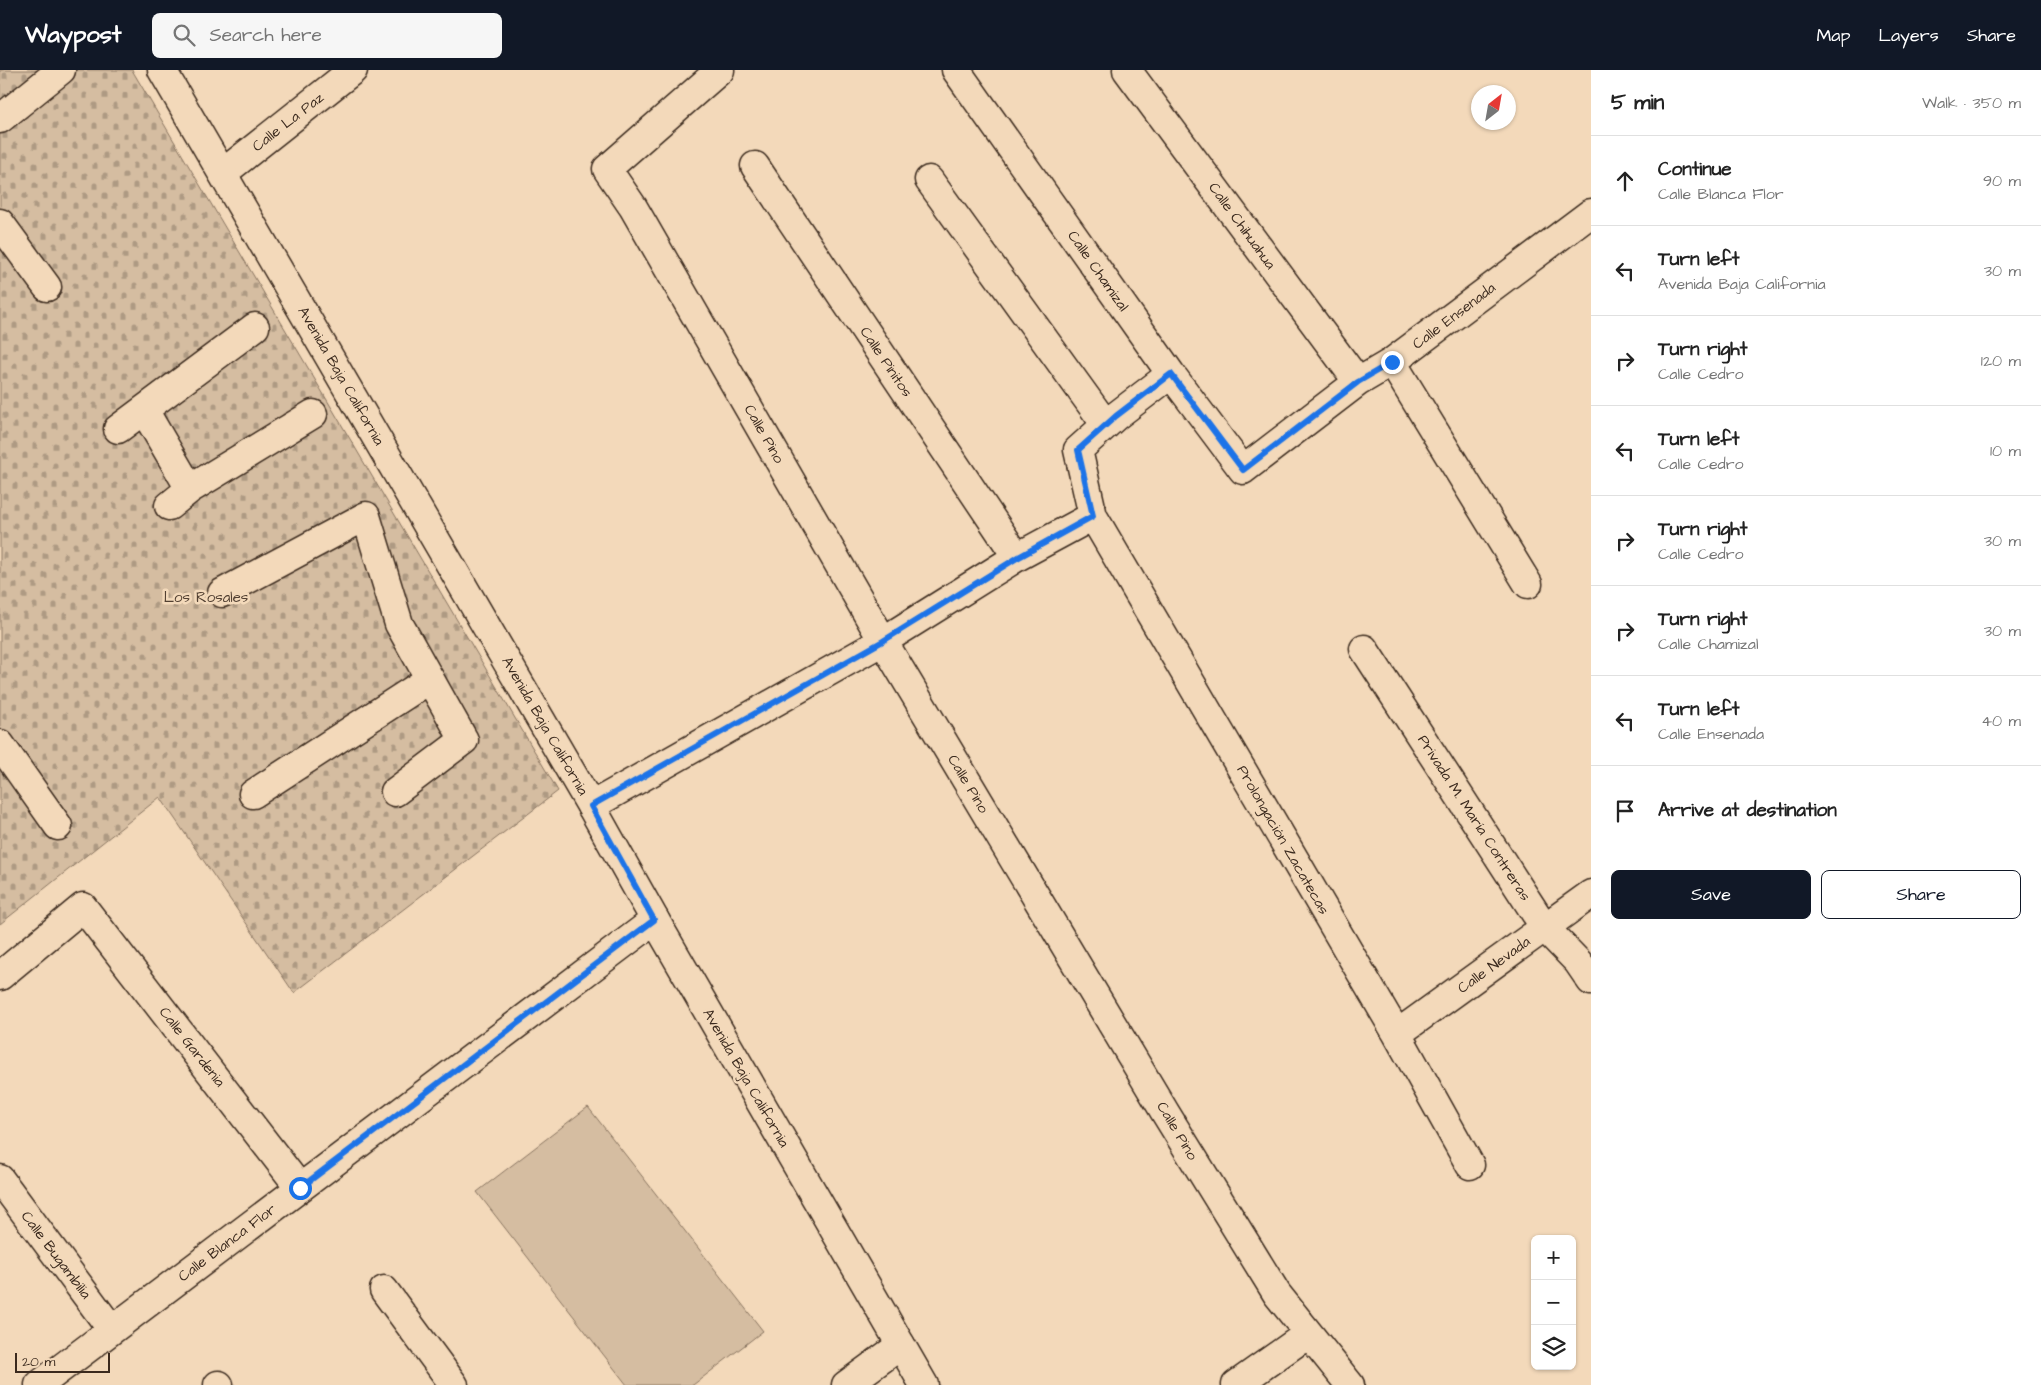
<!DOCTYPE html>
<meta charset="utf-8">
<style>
body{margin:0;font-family:"Architects Daughter",sans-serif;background:#f6f6f6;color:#222}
.controls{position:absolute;right:15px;bottom:15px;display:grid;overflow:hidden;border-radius:8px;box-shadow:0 1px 4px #0004}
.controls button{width:45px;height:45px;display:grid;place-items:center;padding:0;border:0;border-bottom:1px solid #e0e0e0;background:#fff;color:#222;font:25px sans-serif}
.compass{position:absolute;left:1471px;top:15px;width:45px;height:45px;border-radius:50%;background:#fff;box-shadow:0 1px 4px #0004;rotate:31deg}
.scale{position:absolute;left:15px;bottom:12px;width:95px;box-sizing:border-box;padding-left:5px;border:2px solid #3b2a1e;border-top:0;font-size:14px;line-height:18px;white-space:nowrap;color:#3b2a1e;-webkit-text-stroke:4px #f3d9ba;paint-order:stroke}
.stop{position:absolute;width:15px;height:15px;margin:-11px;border:4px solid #1a73e8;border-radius:50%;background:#fff}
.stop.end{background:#1a73e8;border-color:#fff;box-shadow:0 1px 5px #0008}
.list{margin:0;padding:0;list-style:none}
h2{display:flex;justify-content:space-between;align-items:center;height:65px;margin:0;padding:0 20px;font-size:21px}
h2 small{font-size:16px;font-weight:400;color:#767676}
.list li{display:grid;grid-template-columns:32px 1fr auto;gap:15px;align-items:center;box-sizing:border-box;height:90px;padding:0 20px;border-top:1px solid #e0e0e0}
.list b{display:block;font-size:19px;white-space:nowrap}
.list p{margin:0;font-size:16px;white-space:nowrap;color:#767676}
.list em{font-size:16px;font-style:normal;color:#767676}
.actions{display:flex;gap:10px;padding:15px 20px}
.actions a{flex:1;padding:11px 0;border:1px solid #111827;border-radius:8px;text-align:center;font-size:18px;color:#111827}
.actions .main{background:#111827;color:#fff}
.icon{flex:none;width:28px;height:28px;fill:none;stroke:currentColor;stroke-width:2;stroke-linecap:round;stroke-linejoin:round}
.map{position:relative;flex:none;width:1591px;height:1315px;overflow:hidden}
header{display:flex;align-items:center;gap:30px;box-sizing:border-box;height:70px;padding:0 25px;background:#111827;color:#fff}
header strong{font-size:24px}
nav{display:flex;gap:28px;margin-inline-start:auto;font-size:18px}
.search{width:350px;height:45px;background:#f6f6f6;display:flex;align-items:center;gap:12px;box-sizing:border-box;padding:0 18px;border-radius:8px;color:#767676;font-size:19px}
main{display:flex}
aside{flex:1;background:#fff}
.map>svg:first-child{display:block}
.green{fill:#d5bda1;stroke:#887460}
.cemetery{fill:url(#cemetery-stones);stroke:#887460}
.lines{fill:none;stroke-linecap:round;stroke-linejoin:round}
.street-casing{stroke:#3b2a1e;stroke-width:31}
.secondary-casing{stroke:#3b2a1e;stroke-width:31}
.street{stroke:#f3d9ba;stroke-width:28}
.secondary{stroke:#f3d9ba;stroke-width:28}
.route{stroke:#1a73e8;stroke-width:6}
.labels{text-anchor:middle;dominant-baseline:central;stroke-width:5;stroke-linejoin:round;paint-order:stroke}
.street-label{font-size:15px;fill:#3b2a1e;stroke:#f3d9ba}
.park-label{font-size:15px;fill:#524032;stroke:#f3d9ba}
</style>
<header>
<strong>Waypost</strong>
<div class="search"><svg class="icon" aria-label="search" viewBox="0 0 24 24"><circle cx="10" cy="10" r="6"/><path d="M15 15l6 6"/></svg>Search here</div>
<nav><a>Map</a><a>Layers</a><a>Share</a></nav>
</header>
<main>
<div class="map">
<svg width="1591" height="1315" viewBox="0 0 1591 1315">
<defs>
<pattern id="cemetery-stones" width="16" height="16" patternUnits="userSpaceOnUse" patternTransform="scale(1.25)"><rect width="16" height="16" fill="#d5bda1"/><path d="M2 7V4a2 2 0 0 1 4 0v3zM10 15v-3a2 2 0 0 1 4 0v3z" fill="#ae9a83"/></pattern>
</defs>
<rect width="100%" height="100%" fill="#f3d9ba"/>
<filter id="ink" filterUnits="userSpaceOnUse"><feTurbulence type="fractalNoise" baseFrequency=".02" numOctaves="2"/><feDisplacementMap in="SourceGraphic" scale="10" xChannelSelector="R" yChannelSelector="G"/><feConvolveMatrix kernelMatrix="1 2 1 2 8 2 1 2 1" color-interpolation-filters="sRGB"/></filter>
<g filter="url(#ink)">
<path class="green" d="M 588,1037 L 763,1261 L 693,1315 L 627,1315 L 477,1122 Z"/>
<path class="cemetery" d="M 0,0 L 132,0 L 558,721 L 294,923 L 160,727 L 0,854 Z"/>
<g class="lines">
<g class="street-casing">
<path id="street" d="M 720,0 L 607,99 L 633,137 L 883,571 L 1166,1044 L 1277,1224 L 1350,1315
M 956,0 L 1171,304 L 1243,400 L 1358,312 L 1392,292 L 1591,143
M 1127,0 L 1358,312
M 0,49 L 61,0
M 755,96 L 1017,487
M 223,103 L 353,0
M 929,110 L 1106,355
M 0,153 L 47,217
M 1392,292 L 1528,514
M 1171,304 L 1116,346 L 1078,380 L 1093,446 L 1397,964 L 1470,1095
M 144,340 L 190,419
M 118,359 L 255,257
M 169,436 L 190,419 L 313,344
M 222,523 L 366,446 L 399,554 L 464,670 L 395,722
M 1364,579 L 1545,858 L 1578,892 L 1591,911
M 0,674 L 58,756
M 253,724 L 430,609
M 591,736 L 883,571 L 1017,487 L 1093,446
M 0,906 L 83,837 L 300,1118
M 1397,964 L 1591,824
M 0,1109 L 112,1260
M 384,1220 L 454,1315
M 39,1315 L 655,850
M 218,1315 L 219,1315
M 846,1315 L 901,1275
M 1236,1315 L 1308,1264"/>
</g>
<g class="secondary-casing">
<path id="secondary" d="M 162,0 L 591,736 L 655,850 L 924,1315"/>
</g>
<use href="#street" class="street"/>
<use href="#secondary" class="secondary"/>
</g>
</g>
<g class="lines" filter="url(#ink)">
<path class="route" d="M 300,1118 L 654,850 L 591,736 L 883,571 L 1017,488 L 1093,446 L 1078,380 L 1116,346 L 1171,304 L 1243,400 L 1358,312 L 1392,292"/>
</g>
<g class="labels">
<g class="street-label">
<text transform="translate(288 52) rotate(-38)">Calle La Paz</text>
<text transform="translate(1242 156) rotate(54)">Calle Chihuahua</text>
<text transform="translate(1098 201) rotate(55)">Calle Chamizal</text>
<text transform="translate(1454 246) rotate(-37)">Calle Ensenada</text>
<text transform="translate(886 292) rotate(56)">Calle Pinitos</text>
<text transform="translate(341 306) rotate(60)">Avenida Baja California</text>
<text transform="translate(764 364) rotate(60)">Calle Pino</text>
<text transform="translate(545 656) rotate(60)">Avenida Baja California</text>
<text transform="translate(968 714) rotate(59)">Calle Pino</text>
<text transform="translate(1474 748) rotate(57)">Privada M. María Contreras</text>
<text transform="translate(1283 770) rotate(60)">Prolongación Zacatecas</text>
<text transform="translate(1494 895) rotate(-36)">Calle Nevada</text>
<text transform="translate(192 977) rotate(52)">Calle Gardenia</text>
<text transform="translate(746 1008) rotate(60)">Avenida Baja California</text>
<text transform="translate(1177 1061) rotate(59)">Calle Pino</text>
<text transform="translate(227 1173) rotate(-37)">Calle Blanca Flor</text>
<text transform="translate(56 1185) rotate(53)">Calle Bugambilia</text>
</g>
<g class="park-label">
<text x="206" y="527">Los Rosales</text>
</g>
</g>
</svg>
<div class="controls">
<button>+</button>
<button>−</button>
<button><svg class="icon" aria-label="layers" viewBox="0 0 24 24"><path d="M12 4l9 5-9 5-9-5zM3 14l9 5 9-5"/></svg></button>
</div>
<svg class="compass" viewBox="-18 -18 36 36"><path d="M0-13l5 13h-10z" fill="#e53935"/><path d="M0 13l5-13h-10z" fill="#767676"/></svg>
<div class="scale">20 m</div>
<div class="stop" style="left:300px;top:1118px"></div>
<div class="stop end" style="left:1392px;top:292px"></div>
</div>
<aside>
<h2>5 min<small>Walk · 350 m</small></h2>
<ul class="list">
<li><svg class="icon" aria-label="ahead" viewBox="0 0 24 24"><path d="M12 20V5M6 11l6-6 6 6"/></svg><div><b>Continue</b><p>Calle Blanca Flor</p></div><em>90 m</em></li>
<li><svg class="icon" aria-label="left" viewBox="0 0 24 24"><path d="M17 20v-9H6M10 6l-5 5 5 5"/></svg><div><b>Turn left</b><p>Avenida Baja California</p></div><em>30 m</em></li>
<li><svg class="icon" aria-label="right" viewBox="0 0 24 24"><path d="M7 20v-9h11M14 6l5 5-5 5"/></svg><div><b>Turn right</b><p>Calle Cedro</p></div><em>120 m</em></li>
<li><svg class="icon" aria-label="left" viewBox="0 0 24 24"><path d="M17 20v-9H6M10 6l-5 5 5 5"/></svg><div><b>Turn left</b><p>Calle Cedro</p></div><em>10 m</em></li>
<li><svg class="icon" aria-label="right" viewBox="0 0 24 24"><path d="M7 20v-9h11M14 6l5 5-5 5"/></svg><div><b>Turn right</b><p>Calle Cedro</p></div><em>30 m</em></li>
<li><svg class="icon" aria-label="right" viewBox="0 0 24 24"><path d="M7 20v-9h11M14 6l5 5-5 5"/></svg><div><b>Turn right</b><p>Calle Chamizal</p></div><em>30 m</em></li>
<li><svg class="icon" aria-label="left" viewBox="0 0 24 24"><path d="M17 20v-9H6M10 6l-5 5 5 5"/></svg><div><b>Turn left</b><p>Calle Ensenada</p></div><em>40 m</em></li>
<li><svg class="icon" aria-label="arrive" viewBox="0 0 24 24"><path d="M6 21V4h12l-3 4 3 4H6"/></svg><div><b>Arrive at destination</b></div></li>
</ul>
<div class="actions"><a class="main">Save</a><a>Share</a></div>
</aside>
</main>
